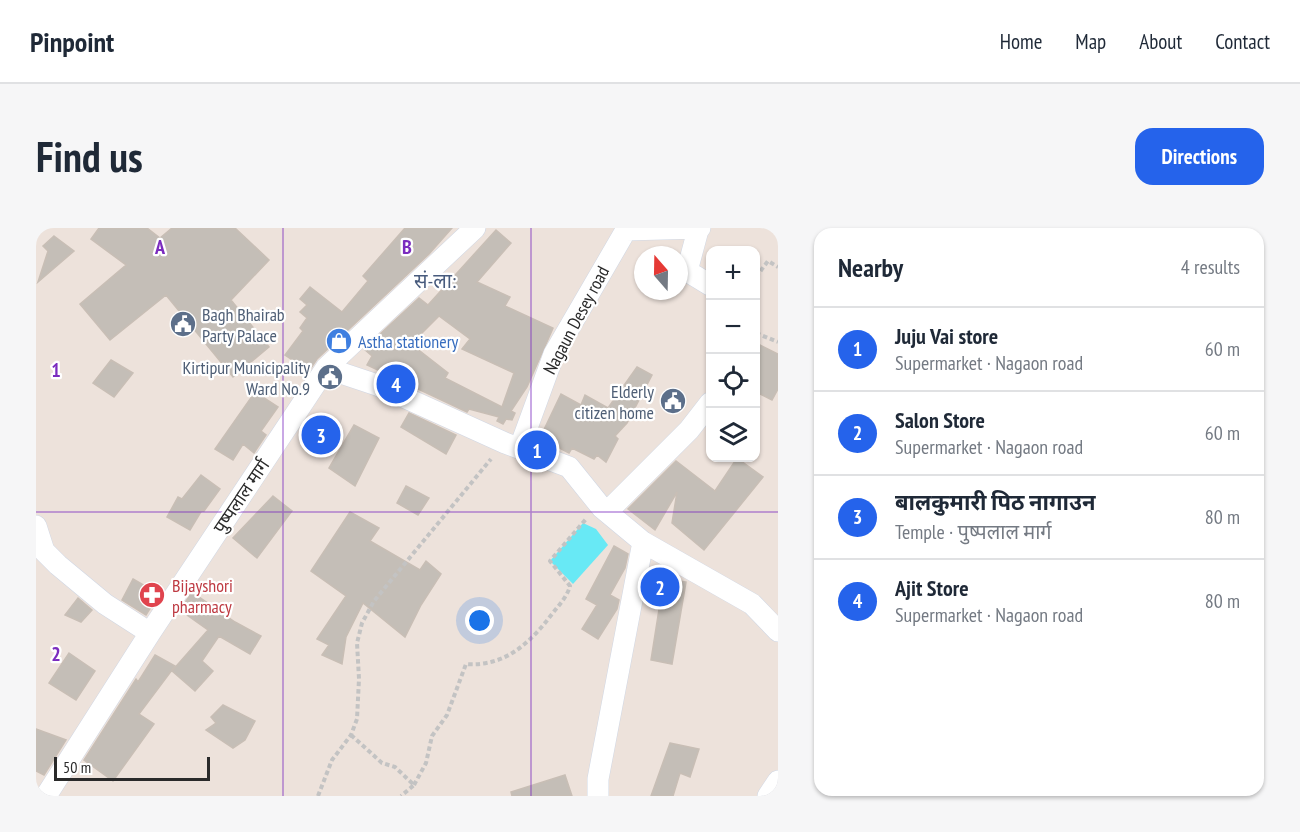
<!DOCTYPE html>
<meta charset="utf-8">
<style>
body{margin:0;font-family:"PT Sans Narrow","Noto Sans Devanagari",sans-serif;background:#f6f6f7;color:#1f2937}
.controls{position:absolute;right:18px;top:18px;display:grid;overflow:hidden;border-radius:12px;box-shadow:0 2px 4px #0004}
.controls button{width:54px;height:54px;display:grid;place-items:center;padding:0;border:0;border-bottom:2px solid #e0e1e3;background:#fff;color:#1f2937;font:30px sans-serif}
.compass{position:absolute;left:598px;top:18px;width:54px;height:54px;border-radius:50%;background:#fff;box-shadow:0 2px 4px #0004;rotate:340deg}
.scale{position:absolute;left:18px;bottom:15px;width:156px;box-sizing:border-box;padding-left:6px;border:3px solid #2a2a2a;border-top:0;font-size:16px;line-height:21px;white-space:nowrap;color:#2a2a2a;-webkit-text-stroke:4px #fff;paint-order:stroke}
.you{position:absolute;left:444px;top:393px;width:21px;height:21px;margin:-15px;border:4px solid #fff;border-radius:50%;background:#1a73e8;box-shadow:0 0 0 9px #1a73e833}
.badge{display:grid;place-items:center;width:39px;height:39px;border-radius:50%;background:#2563eb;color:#fff;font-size:20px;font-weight:700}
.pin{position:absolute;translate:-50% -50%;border:3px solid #fff;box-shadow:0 2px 6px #0006}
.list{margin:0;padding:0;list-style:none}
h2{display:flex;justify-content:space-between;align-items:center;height:78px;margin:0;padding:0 24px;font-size:26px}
h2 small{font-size:20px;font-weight:400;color:#747a83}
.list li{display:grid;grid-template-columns:39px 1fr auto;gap:18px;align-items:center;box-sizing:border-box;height:84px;padding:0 24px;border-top:2px solid #e0e1e3}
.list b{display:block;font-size:22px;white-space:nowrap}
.list p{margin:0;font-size:20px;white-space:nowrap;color:#747a83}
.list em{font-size:20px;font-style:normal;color:#747a83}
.icon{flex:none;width:33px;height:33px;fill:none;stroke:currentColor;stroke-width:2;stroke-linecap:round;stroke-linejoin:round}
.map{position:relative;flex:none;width:742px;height:568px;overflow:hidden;border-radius:18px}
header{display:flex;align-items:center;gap:36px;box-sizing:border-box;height:84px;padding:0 30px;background:#fff;border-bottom:2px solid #e0e1e3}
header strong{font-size:28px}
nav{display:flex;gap:33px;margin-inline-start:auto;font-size:21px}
.intro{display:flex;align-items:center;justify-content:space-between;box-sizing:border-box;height:144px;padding:0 36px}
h1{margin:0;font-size:42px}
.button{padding:15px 27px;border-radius:18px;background:#2563eb;color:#fff;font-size:21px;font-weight:700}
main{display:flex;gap:36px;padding:0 36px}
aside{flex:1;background:#fff;border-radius:18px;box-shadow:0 2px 4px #0004}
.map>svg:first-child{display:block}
.water{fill:#68e9f5}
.building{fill:#c4beb7;stroke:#c8beb5;stroke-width:1.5;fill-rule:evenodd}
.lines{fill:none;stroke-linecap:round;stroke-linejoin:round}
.minor-casing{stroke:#d0d7e4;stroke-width:22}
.path{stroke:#c3c3c3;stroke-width:4;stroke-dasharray:4.5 3;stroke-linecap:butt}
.minor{stroke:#fff;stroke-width:21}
.grid{fill:none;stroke:#7b2cbf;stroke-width:1.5;stroke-opacity:0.55}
.labels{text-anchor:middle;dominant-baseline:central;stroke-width:4.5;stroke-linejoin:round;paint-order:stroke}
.service-label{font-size:18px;fill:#4e5e75;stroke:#fff;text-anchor:end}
.street-label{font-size:18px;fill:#2a2a2a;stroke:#fff}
.shop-label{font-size:18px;fill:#366cbe;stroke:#fff;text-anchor:start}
.health-label{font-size:18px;fill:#be3a42;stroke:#fff;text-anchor:start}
.neighbourhood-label{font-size:20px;fill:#485b7d;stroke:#fff}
.grid-label{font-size:20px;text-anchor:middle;font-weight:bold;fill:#7b2cbf;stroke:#fff;stroke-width:4.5;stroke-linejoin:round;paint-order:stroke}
</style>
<header>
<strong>Pinpoint</strong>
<nav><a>Home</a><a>Map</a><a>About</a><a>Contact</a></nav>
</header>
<div class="intro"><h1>Find us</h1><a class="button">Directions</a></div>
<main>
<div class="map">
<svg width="742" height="568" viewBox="0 0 742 568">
<rect width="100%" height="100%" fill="#ede2db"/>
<path class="water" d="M 547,295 L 560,301 L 572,317 L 537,356 L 514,333 Z"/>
<path class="building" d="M 63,0 L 111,0 L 124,10 L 136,0 L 199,0 L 233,32 L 195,72 L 233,119 L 197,149 L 130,67 L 74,112 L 44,76 L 90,37 L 55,11 Z
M 369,0 L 416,0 L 393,26 L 281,131 L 273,143 L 249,127 L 267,103 L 264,100 L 271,90 L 264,84 L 271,77 L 264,71 L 274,59 L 306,84 L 332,53 L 327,48 Z
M 460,2 L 475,15 L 441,54 L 474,69 L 469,78 L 517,100 L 491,159 L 475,183 L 479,185 L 476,192 L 470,191 L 467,196 L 461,193 L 463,189 L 433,181 L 431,184 L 331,137 L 336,128 L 328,121 L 383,70 L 392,77 ZM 403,88 L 434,111 L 426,121 L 478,145 L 466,179 L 409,150 L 412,145 L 375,116 Z
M 18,8 L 38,23 L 2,54 L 12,23 L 7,18 Z
M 720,115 L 742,126 L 742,161 L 736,172 L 720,164 Z
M 75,132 L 97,145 L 78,169 L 57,155 Z
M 601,139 L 616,147 L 591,195 L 579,208 L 582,211 L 570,234 L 561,227 L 558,231 L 536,220 L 533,225 L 504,210 L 525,166 L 545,177 L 549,167 L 572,180 Z
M 219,164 L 242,179 L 225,203 L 230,207 L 218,225 L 207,216 L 197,232 L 179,221 Z
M 373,185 L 420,207 L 410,226 L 365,199 Z
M 318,197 L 343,210 L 319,258 L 293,240 Z
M 701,230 L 727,249 L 668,322 L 636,295 L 641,264 L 619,302 L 592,281 L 640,233 L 679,263 Z
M 165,247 L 184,261 L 168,283 L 166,282 L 154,302 L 131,289 L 142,269 L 146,271 Z
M 370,258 L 393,270 L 382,287 L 361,275 Z
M 237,268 L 256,283 L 221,330 L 197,310 Z
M 314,284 L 343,300 L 334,313 L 384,342 L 390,333 L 405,346 L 385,377 L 369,409 L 327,375 L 310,409 L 306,436 L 286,427 L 293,417 L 281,411 L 310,368 L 275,343 Z
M 578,318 L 592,326 L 589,340 L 574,367 L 583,372 L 581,381 L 562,411 L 546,401 L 561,377 L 550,371 Z
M 628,350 L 650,354 L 636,436 L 615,432 Z
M 97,351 L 123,366 L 110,387 L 86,372 Z
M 156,364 L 199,394 L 225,408 L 214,426 L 183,408 L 166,433 L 177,443 L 159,463 L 136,443 L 172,402 L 144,382 Z
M 42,370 L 56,382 L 45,394 L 29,387 Z
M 33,425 L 59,443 L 40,472 L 13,455 Z
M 119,427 L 139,438 L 103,486 L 118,496 L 77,553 L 48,532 L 100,451 L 102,454 Z
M 187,477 L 219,493 L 209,512 L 197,520 L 170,502 L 180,495 L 175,489 Z
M 0,501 L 30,512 L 8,547 L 0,543 Z
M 634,515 L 663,521 L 654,549 L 644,545 L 637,568 L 615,568 Z
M 529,547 L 536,568 L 476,568 L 475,564 Z"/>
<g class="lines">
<g class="minor-casing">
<path id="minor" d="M 662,2 L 651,43 L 674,57
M 290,140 L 341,157 L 469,215 L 533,239 L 566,280 L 607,314 L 716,376 L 742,403
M 484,219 L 518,126 L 590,2 L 664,0
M 571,284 L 653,202 L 674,175
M 0,298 L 8,323 L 22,337 L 69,376 L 114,405
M 10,568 L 114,405 L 290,140 L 439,0
M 562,568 L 562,551 L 607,314
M 732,568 L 742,553"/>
</g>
<path class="path" d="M 720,49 L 732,33 L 742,39
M 720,105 L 742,114
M 315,507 L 346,535 L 359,539 L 378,557 L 365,568
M 378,557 L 390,535 L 396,508 L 411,487 L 430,436 C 469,439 494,415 516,386 C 523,377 531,369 534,358 L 514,333 L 550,291
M 282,568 L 296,532 L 315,507 L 321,491 L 323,451 L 321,415 L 326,395 L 338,373 L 455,231"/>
<use href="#minor" class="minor"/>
</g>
<path class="grid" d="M 247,0 L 247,568M 495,0 L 495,568M 0,284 L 742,284"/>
<defs>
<g id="civic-disc" transform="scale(1.35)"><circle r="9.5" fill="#5c6f8a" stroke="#fff"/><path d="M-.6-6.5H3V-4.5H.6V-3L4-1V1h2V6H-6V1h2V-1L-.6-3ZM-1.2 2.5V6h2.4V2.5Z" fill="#fff"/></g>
<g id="shop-disc" transform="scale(1.35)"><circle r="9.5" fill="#3f7fe0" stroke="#fff"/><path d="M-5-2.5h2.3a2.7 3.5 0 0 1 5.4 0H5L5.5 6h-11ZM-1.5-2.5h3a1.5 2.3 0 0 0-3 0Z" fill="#fff"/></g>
<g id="pharmacy-disc" transform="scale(1.35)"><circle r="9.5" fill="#e0444e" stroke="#fff"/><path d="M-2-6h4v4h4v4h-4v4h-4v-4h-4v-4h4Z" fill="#fff"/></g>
</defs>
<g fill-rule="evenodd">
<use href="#civic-disc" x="147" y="96"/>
<use href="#shop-disc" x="303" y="113"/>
<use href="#civic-disc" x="294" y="149"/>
<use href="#civic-disc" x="637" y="173"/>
<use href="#pharmacy-disc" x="116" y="367"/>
</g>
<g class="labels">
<g class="service-label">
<text x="166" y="86" text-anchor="start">Bagh Bhairab<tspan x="166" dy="21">Party Palace</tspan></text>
<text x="274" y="139">Kirtipur Municipality<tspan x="274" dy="21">Ward No.9</tspan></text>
<text x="618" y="163">Elderly<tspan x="618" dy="21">citizen home</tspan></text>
</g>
<g class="street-label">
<text transform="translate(540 92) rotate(-62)">Nagaun Desey road</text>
<text transform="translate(205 268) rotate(-56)">पुष्पलाल मार्ग</text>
</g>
<g class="shop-label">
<text x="322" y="113">Astha stationery</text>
</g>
<g class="health-label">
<text x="136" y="357">Bijayshori<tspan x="136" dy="21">pharmacy</tspan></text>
</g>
<g class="neighbourhood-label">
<text x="399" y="53">सं-ला:</text>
</g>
</g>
<g class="grid-label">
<text x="124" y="26">A</text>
<text x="371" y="26">B</text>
<text x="20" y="149">1</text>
<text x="20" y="433">2</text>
</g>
</svg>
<div class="controls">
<button>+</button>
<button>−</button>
<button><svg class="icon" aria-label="locate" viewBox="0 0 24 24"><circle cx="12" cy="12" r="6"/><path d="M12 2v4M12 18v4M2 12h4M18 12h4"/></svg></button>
<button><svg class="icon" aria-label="layers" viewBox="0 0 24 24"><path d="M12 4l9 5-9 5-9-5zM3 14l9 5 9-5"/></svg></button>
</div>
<svg class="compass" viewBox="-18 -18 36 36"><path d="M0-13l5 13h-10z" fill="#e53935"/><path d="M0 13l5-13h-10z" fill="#747a83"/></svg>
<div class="scale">50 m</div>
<div class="you"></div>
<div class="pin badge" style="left:501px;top:222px">1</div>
<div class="pin badge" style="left:624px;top:359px">2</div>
<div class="pin badge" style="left:285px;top:207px">3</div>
<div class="pin badge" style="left:360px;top:156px">4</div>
</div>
<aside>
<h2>Nearby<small>4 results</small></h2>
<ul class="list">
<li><span class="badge">1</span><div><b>Juju Vai store</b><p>Supermarket · Nagaon road</p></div><em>60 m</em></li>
<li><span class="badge">2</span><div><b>Salon Store</b><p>Supermarket · Nagaon road</p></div><em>60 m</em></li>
<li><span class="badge">3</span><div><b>बालकुमारी पिठ नागाउन</b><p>Temple · पुष्पलाल मार्ग</p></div><em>80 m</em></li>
<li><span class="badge">4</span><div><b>Ajit Store</b><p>Supermarket · Nagaon road</p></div><em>80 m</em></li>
</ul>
</aside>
</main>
